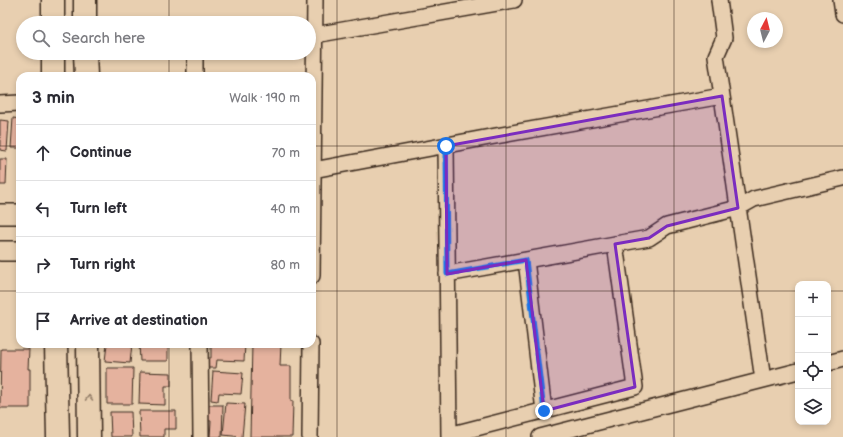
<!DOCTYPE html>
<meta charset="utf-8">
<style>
body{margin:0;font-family:"Balsamiq Sans",sans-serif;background:#f7f7f7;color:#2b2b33}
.controls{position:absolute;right:12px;bottom:12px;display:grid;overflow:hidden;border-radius:8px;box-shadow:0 2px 6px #0003}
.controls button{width:36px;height:36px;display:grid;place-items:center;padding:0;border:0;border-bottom:1px solid #e1e1e2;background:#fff;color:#2b2b33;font:20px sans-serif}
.compass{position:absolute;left:747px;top:12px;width:36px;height:36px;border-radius:50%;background:#fff;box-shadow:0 2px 6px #0003;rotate:7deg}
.stop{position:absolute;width:12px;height:12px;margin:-9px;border:3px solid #1a73e8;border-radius:50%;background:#fff}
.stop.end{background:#1a73e8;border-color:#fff;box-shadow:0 1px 4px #0008}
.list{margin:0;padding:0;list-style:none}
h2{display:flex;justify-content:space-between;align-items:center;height:52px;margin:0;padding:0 16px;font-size:17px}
h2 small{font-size:13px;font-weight:400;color:#7c7c81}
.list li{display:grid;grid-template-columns:26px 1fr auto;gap:12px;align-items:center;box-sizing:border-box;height:56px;padding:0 16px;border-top:1px solid #e1e1e2}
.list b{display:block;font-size:15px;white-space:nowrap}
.list em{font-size:13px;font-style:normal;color:#7c7c81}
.icon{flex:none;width:22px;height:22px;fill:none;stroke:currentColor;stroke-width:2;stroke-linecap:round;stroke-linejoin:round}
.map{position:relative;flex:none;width:843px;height:437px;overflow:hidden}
.search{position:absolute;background:#fff;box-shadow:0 2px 6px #0003;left:16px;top:16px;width:300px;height:44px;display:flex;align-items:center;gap:10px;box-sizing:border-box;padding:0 14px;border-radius:22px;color:#7c7c81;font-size:15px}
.panel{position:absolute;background:#fff;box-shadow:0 2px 6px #0003;left:16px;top:72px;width:300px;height:276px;border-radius:12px}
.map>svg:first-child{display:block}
.building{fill:#e5b29e;stroke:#3b2a1e}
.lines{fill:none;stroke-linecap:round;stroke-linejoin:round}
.minor-casing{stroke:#3b2a1e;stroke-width:18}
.tertiary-casing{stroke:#3b2a1e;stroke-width:22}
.primary-casing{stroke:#3b2a1e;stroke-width:25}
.minor{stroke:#e8cfb0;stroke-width:15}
.tertiary{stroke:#e8cfb0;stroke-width:19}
.primary{stroke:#e8cfb0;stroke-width:22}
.oneway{stroke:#927c67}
.route{stroke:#1a73e8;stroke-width:5}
.marked{fill:#7b2cbf;fill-opacity:0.2;stroke:#7b2cbf;stroke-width:3;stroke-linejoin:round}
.grid{fill:none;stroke:#3b2a1e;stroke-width:1;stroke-opacity:0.55}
</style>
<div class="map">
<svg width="843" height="437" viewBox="0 0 843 437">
<rect width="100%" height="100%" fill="#e8cfb0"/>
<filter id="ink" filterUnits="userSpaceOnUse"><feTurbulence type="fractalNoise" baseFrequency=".025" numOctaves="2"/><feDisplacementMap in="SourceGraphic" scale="8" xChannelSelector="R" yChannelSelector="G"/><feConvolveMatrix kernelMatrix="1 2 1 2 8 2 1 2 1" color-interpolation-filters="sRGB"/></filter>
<g filter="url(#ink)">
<path class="building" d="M 13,118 L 20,119 L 20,148 L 11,148 Z
M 0,120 L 9,121 L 7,151 L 0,150 Z
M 0,159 L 7,159 L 6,185 L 0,185 Z
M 107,344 L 132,344 L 130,363 L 105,361 Z
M 139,344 L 168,344 L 168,361 L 140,361 Z
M 211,344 L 245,344 L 244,361 L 217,360 L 216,368 L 203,368 L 203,358 L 211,358 Z
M 252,344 L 281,344 L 280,366 L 291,366 L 291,401 L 293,401 L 292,437 L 250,437 Z
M 1,349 L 29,349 L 28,369 L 30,369 L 30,408 L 0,408 Z
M 107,368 L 133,368 L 132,404 L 107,404 Z
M 213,371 L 243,373 L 241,394 L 219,393 L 218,401 L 211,400 Z
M 140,372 L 171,373 L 171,386 L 165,386 L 165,405 L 139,404 Z
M 226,403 L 245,404 L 242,437 L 223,435 Z
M 204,405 L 223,405 L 222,437 L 210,437 L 211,421 L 204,420 Z
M 139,411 L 176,411 L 176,429 L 164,429 L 164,437 L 140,437 Z
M 110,412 L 131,412 L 132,437 L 111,437 Z"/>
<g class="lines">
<g class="minor-casing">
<path id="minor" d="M 719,0 L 724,38 L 716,56 L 722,96
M 841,0 L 843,14
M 309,36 L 514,0
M 195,53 L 195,76
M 0,104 L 20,103
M 446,146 L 449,437
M 313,170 L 490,137 L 722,96 L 763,380 L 540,437
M 526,260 L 544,411
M 447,274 L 649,238 L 667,226 L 738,208 L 754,199 L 843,178
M 312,276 L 315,0
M 200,344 L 201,437
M 828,363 L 843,359
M 763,380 L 798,371
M 449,435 L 635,387 L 615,244
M 310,437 L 311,344"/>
</g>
<g class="tertiary-casing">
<path id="tertiary" d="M 0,214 L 20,214
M 0,251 L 20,251"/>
</g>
<g class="primary-casing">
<path id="primary" d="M 85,0 L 85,23
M 53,23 L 53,0
M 85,53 L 86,76
M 53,76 L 53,53
M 56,344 L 58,437
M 88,344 L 89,437"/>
</g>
<use href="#minor" class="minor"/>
<use href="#tertiary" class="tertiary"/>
<use href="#primary" class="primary"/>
</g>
<defs><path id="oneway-chevron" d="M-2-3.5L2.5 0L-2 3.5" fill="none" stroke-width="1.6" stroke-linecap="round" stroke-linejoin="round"/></defs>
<use class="oneway" href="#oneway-chevron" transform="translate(89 398) rotate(-91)"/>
</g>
<g class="lines" filter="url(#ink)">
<path class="route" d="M 446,146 L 447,274 L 526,260 L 544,411"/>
</g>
<path class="marked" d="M 722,96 L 738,208 L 667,226 L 649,238 L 615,244 L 635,387 L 544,411 L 526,260 L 447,274 L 446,146 Z"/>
<path class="grid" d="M 169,0 L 169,23M 337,0 L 337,437M 506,0 L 506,437M 674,0 L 674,437M 169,53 L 169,76M 0,146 L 20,146M 312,146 L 843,146M 0,291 L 20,291M 312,291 L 798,291M 828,291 L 843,291M 169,344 L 169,437"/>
</svg>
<div class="controls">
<button>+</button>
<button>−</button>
<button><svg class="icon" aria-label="locate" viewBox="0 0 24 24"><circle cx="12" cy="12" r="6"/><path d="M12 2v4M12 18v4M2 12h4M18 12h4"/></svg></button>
<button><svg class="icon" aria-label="layers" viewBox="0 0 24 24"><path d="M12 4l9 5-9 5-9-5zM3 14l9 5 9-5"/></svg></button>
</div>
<svg class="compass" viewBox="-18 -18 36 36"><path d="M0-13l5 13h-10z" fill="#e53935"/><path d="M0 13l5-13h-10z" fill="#7c7c81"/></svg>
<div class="stop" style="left:446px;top:146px"></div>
<div class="stop end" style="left:544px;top:411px"></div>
<div class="search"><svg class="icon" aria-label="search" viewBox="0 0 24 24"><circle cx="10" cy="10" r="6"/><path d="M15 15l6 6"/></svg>Search here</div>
<section class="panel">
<h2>3 min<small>Walk · 190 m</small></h2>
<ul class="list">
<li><svg class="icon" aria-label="ahead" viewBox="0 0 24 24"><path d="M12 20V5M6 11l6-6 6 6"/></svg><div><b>Continue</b></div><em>70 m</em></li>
<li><svg class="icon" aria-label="left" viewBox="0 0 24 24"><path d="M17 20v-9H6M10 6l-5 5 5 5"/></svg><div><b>Turn left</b></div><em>40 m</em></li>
<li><svg class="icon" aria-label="right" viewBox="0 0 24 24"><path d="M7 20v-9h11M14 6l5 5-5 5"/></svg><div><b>Turn right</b></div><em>80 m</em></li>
<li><svg class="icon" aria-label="arrive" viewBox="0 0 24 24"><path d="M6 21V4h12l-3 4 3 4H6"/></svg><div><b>Arrive at destination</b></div></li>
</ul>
</section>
</div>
